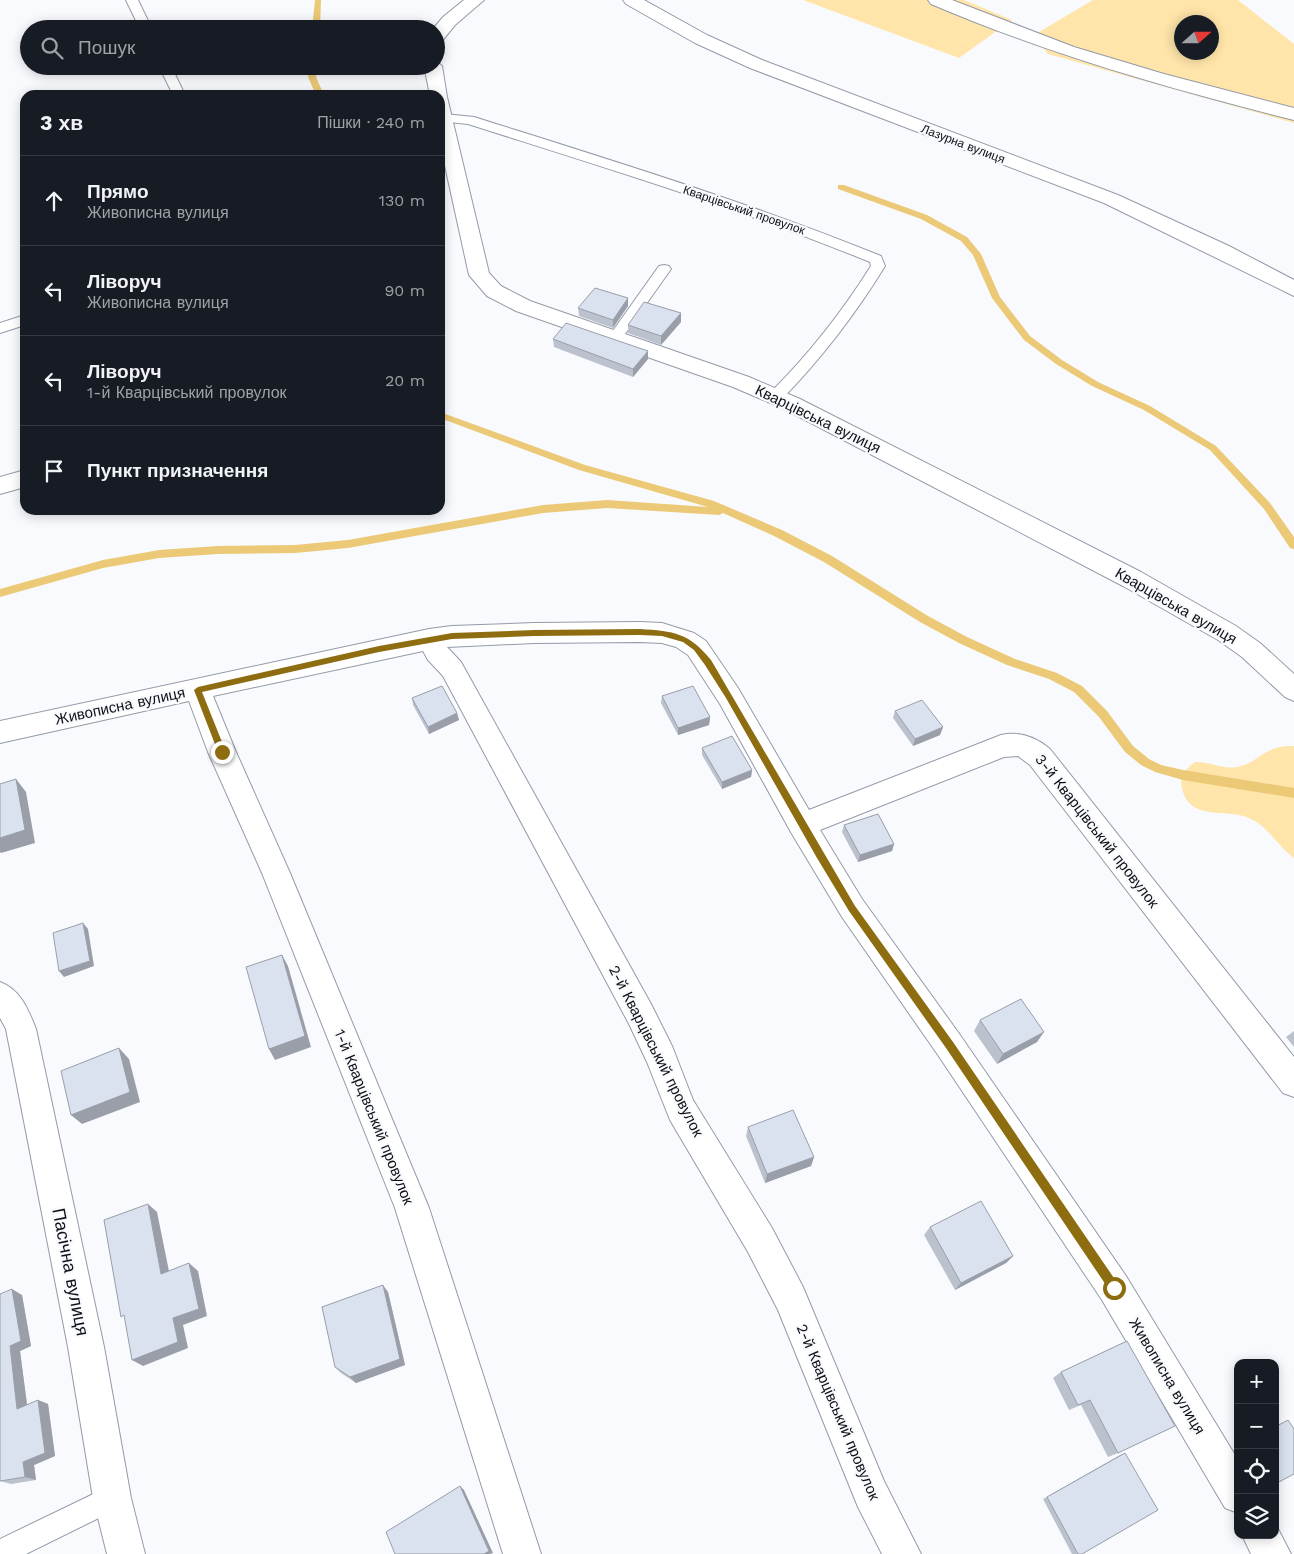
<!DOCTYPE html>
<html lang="uk">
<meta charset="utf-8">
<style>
body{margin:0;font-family:"Work Sans",sans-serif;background:#242831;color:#f1f3f6}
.controls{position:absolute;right:15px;bottom:15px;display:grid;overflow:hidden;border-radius:10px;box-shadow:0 2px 12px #0003}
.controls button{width:45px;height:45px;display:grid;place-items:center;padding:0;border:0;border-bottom:1px solid #363941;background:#171b24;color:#f1f3f6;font:25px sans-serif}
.compass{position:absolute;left:1174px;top:15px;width:45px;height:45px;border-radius:50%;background:#171b24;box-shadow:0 2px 12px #0003;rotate:69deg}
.stop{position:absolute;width:15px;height:15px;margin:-11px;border:4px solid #8d6d10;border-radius:50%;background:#fff}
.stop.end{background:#8d6d10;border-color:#fff;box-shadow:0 1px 5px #0008}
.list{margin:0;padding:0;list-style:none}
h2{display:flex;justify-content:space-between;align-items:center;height:65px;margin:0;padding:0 20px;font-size:21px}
h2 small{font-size:16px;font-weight:400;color:#9ea1a6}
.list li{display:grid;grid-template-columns:32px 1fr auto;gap:15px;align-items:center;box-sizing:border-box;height:90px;padding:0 20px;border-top:1px solid #363941}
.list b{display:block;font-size:19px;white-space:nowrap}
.list p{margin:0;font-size:16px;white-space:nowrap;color:#9ea1a6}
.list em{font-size:16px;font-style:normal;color:#9ea1a6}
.icon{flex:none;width:28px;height:28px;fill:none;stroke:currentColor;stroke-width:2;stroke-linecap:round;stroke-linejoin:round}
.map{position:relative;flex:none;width:1294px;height:1554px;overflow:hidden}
.search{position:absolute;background:#171b24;box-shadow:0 2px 12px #0003;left:20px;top:20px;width:425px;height:55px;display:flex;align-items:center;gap:12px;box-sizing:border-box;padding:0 18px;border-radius:28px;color:#9ea1a6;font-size:19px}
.panel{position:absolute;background:#171b24;box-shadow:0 2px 12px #0003;left:20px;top:90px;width:425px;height:425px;border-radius:15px}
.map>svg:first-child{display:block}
.green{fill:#ffe5a9;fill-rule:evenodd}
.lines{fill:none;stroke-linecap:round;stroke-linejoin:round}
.stream{fill:#ecc976;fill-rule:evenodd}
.lane-casing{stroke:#939aa8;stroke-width:2}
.street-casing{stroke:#939aa8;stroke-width:2}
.lane{fill:#fff;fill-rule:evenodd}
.street{fill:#fff;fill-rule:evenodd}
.wall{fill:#bbc2ce}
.shaded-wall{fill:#999ea8}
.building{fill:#dae2f0;stroke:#999ea8}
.route{fill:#8d6d10}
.labels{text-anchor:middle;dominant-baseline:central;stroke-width:4.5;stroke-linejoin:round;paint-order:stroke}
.far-street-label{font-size:12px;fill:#0e1116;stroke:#f8fafd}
.street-label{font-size:15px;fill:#0e1116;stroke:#f8fafd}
.near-street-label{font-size:18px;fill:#0e1116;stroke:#f8fafd}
</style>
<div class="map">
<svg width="1294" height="1554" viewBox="0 0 1294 1554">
<rect width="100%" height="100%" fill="#f8fafd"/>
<path class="green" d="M 803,0 L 964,0 L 1012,20 L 959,58 Z
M 1093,0 L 1238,0 L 1294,44 L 1294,123 L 1048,54 L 1034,35 ZM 1182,22 L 1212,22 L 1212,52 L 1182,52 Z
M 1294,746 L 1294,858 C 1279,847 1268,827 1251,819 C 1229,807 1189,823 1182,788 C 1179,777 1186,768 1195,762 C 1209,761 1223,770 1237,767 C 1259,763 1263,745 1294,746 Z"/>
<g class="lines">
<path class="stream" d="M 315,0 L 321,0 L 320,29 L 312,29 Z
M 309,66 L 317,66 L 316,77 L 324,95 L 316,95 L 308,77 Z
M 838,185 L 844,185 L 927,215 L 967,237 L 981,254 L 1000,297 L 1030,336 L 1062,360 L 1098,382 L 1150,406 L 1216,446 L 1270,503 L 1294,537 L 1294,549 L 1290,548 L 1264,509 L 1210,450 L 1144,410 L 1092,386 L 1056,364 L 1024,340 L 992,298 L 973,255 L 961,241 L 921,219 L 838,189 Z
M 440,412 L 585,465 L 714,501 L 782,530 L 832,556 L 928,616 L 967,637 L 1015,659 L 1057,673 L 1082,686 L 1107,711 L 1133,746 L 1149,759 L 1161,765 L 1183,770 L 1294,788 L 1294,798 L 1183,780 L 1155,772 L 1141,765 L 1125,752 L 1099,717 L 1074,692 L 1049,679 L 1007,665 L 959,643 L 920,622 L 824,562 L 774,536 L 723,513 L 719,515 L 607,508 L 543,513 L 348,548 L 295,553 L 218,554 L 159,558 L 103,568 L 0,597 L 0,589 L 103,560 L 159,550 L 218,546 L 295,545 L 348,540 L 543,505 L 607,500 L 708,507 L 579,470 L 440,418 Z"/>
<g class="lane-casing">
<path id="lane" d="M 126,0 L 138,0 L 152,29 L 140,29 Z
M 159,66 L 171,66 L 185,95 L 173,95 Z
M 444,114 L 474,117 C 610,160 748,202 881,256 L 885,266 C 855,315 821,359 781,400 L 776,401 L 771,400 L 768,396 L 771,392 C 809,354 842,312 871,266 L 870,262 C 738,208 603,167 468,124 L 440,121 L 440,115 Z
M 664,265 L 669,266 L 671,269 L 620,341 L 610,341 L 608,338 L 610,335 L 659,266 Z
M 25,315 L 25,325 L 0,333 L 0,323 Z
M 112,1485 L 121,1489 L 125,1498 L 121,1507 L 26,1554 L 0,1554 L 0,1539 Z"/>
</g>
<g class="street-casing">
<path id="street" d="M 464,0 L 484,0 L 455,25 L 442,41 L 436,42 L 436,29 L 433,29 L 443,17 Z
M 623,0 L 644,0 L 707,35 L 762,60 L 1118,195 L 1229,246 L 1294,280 L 1294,296 L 1104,203 L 750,68 L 695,43 L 626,4 Z
M 928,0 L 952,0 L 1074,47 L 1164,74 L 1294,108 L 1294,120 C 1170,89 1048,54 931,4 Z
M 436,61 L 442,66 L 447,97 L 489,273 L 501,286 L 530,301 L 749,377 L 800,399 L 1141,572 L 1236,626 L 1260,643 L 1294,674 L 1294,701 L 1285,697 L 1242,657 L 1218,640 L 1123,586 L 784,409 L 733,387 L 516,311 L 487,296 L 469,275 L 440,143 L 440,95 L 430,95 L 424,66 L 436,66 Z
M 25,470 L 25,487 L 0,494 L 0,477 Z
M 640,622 L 662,623 L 694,633 L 706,641 L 738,688 L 809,810 L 1001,735 C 1019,731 1036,737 1050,749 L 1294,1057 L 1294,1097 L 1283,1093 L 1030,765 L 1018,756 L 1004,757 L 820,830 L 862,899 L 960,1035 L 1126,1276 L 1238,1460 L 1238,1513 L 1225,1508 L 1102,1300 L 938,1055 L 842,917 L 792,834 L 720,704 L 688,655 L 676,647 L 662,643 L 640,642 L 534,643 L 447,647 L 461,662 L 651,1004 L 672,1046 L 693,1100 L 772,1228 L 803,1287 L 884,1481 L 921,1554 L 882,1554 L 858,1507 L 778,1310 L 748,1252 L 670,1120 L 647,1062 L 629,1024 L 443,676 L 428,660 L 423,651 L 213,696 L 236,752 L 290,873 L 429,1208 L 541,1554 L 503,1554 L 395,1208 L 262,873 L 208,752 L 189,701 L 0,743 L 0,721 L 429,629 L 452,626 L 534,623 Z
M 0,982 C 21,990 28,1009 36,1029 L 104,1347 L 131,1498 L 145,1554 L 107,1554 L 93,1498 L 68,1347 L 6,1029 L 0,1018 Z
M 1275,1523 L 1291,1554 L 1251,1554 L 1242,1535 L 1275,1535 Z"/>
</g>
<use href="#lane" class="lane"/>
<use href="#street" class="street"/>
</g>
<path class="wall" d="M 628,298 L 628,306 L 613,328 L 579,316 L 578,308 Z
M 681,313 L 681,322 L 661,345 L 628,333 L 628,325 Z
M 553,339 L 648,351 L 648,359 L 633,377 L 554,347 Z
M 662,696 L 710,717 L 709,725 L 678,735 L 661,703 Z
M 412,698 L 457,713 L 459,720 L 429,734 L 413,705 Z
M 895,711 L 943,727 L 940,735 L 913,746 L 893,718 Z
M 702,748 L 752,770 L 751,777 L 722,789 L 702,755 Z
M 844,825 L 894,844 L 892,851 L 858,862 L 842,832 Z
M 980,1020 L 1037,1042 L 997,1064 L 974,1031 Z
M 1294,1031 L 1294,1047 L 1286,1037 Z
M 748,1127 L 814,1157 L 811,1166 L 765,1183 L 746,1136 Z
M 930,1227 L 1013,1256 L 1006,1263 L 955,1290 L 924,1235 Z
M 388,1292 L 405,1365 L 356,1383 L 341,1373 L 335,1367 Z
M 22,1295 L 31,1346 L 20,1351 L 27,1405 L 38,1400 L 48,1404 L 55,1456 L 34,1465 L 36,1480 L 11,1484 L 0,1481 Z
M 1127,1341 L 1118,1453 L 1108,1457 L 1081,1405 L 1069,1410 L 1053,1378 L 1061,1372 Z
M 1125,1453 L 1082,1554 L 1072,1554 L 1043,1499 L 1120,1455 Z"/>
<path class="shaded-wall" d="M 628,298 L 628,306 L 613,328 L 613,320 Z
M 681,313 L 681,322 L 661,345 L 661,336 Z
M 648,351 L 648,359 L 633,377 L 633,369 Z
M 457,713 L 459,720 L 429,734 L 428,727 Z
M 710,717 L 709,725 L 678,735 L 678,728 Z
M 943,727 L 940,735 L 913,746 L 915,739 Z
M 752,770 L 751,777 L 722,789 L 722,782 Z
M 16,779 L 26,792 L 35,843 L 1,853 L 0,852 L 0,838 Z
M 894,844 L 892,851 L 858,862 L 860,855 Z
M 83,923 L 88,929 L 94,966 L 64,977 L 59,971 Z
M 282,955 L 288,966 L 311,1047 L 275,1060 L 269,1049 Z
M 1044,1032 L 1037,1042 L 997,1064 L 1003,1054 Z
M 119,1048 L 129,1059 L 140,1102 L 82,1124 L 71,1115 Z
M 814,1157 L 811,1166 L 765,1183 L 767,1174 Z
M 148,1204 L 157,1212 L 171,1281 L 161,1274 Z
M 1013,1256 L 1006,1263 L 955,1290 L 961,1283 Z
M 189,1263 L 198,1271 L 207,1316 L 183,1325 L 188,1348 L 143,1366 L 132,1360 Z
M 383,1285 L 388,1292 L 405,1365 L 356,1383 L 350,1377 Z
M 12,1289 L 22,1295 L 31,1346 L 20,1351 L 28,1412 L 17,1409 L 10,1346 Z
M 38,1400 L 48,1404 L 55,1456 L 34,1465 L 36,1480 L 25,1477 L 23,1462 Z
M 460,1486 L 464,1490 L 493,1553 L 490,1554 L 484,1554 Z"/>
<path class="building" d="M 595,288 L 628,298 L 613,320 L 578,308 Z
M 644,302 L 681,313 L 661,336 L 628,325 Z
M 566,323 L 648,351 L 633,369 L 553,339 Z
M 442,686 L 457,713 L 428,727 L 412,698 Z
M 693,686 L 710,717 L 678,728 L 662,696 Z
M 922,700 L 943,727 L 915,739 L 895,711 Z
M 732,736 L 752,770 L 722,782 L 702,748 Z
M 16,779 L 25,830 L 0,838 L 0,784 Z
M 878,814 L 894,844 L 860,855 L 844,825 Z
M 83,923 L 90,961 L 59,971 L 53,933 Z
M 282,955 L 305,1036 L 269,1049 L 246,967 Z
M 1021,999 L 1044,1032 L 1003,1054 L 980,1020 Z
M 119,1048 L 130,1092 L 71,1115 L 61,1071 Z
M 793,1110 L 814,1157 L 767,1174 L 748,1127 Z
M 981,1201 L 1013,1256 L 961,1283 L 930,1227 Z
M 148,1204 L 161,1274 L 189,1263 L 199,1309 L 173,1318 L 178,1342 L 132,1360 L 124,1315 L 121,1317 L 104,1220 Z
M 383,1285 L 400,1359 L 350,1377 L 335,1367 L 322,1307 Z
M 12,1289 L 21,1341 L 10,1346 L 17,1409 L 38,1400 L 45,1453 L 23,1462 L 25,1477 L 0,1481 L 0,1294 Z
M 1127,1341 L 1175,1426 L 1118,1453 L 1090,1400 L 1078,1405 L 1061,1372 Z
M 1288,1420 L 1294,1429 L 1294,1474 L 1275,1484 L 1275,1427 Z
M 1125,1453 L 1158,1510 L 1082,1554 L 1078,1554 L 1047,1497 Z
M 460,1486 L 489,1551 L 484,1554 L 395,1554 L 386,1532 Z"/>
<path class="route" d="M 640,629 C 674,631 689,633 711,660 L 855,906 L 953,1042 L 1118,1284 L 1118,1291 L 1110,1291 L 946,1048 L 849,911 L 817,858 L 726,698 L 705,665 L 694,650 L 683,642 L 662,636 L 640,635 L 534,636 L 452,639 L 379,652 L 202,692 L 226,752 L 222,755 L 218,752 L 194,690 L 198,687 L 379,646 L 452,633 L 534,630 Z"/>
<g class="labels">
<g class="far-street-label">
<text transform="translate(963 144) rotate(21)">Лазурна вулиця</text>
<text transform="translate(744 210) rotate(19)">Кварцівський провулок</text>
</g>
<g class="street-label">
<text transform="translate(818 419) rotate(26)">Кварцівська вулиця</text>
<text transform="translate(1176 606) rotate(30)">Кварцівська вулиця</text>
<text transform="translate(120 706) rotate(-12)">Живописна вулиця</text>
<text transform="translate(1097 831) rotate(52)">3-й Кварцівський провулок</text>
<text transform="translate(656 1051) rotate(63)">2-й Кварцівський провулок</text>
<text transform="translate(374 1117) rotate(68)">1-й Кварцівський провулок</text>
<text transform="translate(1167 1376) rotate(59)">Живописна вулиця</text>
<text transform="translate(838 1412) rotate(67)">2-й Кварцівський провулок</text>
</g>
<g class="near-street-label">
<text transform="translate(71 1272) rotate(79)">Пасічна вулиця</text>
</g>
</g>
</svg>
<div class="controls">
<button>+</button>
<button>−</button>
<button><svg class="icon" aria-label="locate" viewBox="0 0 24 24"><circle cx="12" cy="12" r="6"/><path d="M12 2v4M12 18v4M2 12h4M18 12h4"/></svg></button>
<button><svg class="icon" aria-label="layers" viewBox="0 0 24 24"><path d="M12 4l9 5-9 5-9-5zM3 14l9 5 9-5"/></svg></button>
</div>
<svg class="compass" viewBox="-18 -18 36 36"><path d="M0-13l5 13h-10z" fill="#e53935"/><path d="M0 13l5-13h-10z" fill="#9ea1a6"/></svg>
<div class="stop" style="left:1114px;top:1288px"></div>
<div class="stop end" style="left:222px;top:752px"></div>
<div class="search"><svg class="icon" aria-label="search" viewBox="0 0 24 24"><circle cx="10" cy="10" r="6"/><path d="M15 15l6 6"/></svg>Пошук</div>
<section class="panel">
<h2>3 хв<small>Пішки · 240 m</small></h2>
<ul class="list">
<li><svg class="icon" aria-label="ahead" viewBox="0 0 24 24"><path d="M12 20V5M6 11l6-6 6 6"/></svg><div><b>Прямо</b><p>Живописна вулиця</p></div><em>130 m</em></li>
<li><svg class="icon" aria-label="left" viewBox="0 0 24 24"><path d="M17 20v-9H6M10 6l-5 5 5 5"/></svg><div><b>Ліворуч</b><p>Живописна вулиця</p></div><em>90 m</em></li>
<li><svg class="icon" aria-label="left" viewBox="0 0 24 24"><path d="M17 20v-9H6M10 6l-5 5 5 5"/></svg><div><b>Ліворуч</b><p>1-й Кварцівський провулок</p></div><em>20 m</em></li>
<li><svg class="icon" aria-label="arrive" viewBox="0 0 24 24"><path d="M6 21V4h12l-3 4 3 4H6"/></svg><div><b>Пункт призначення</b></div></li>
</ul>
</section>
</div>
